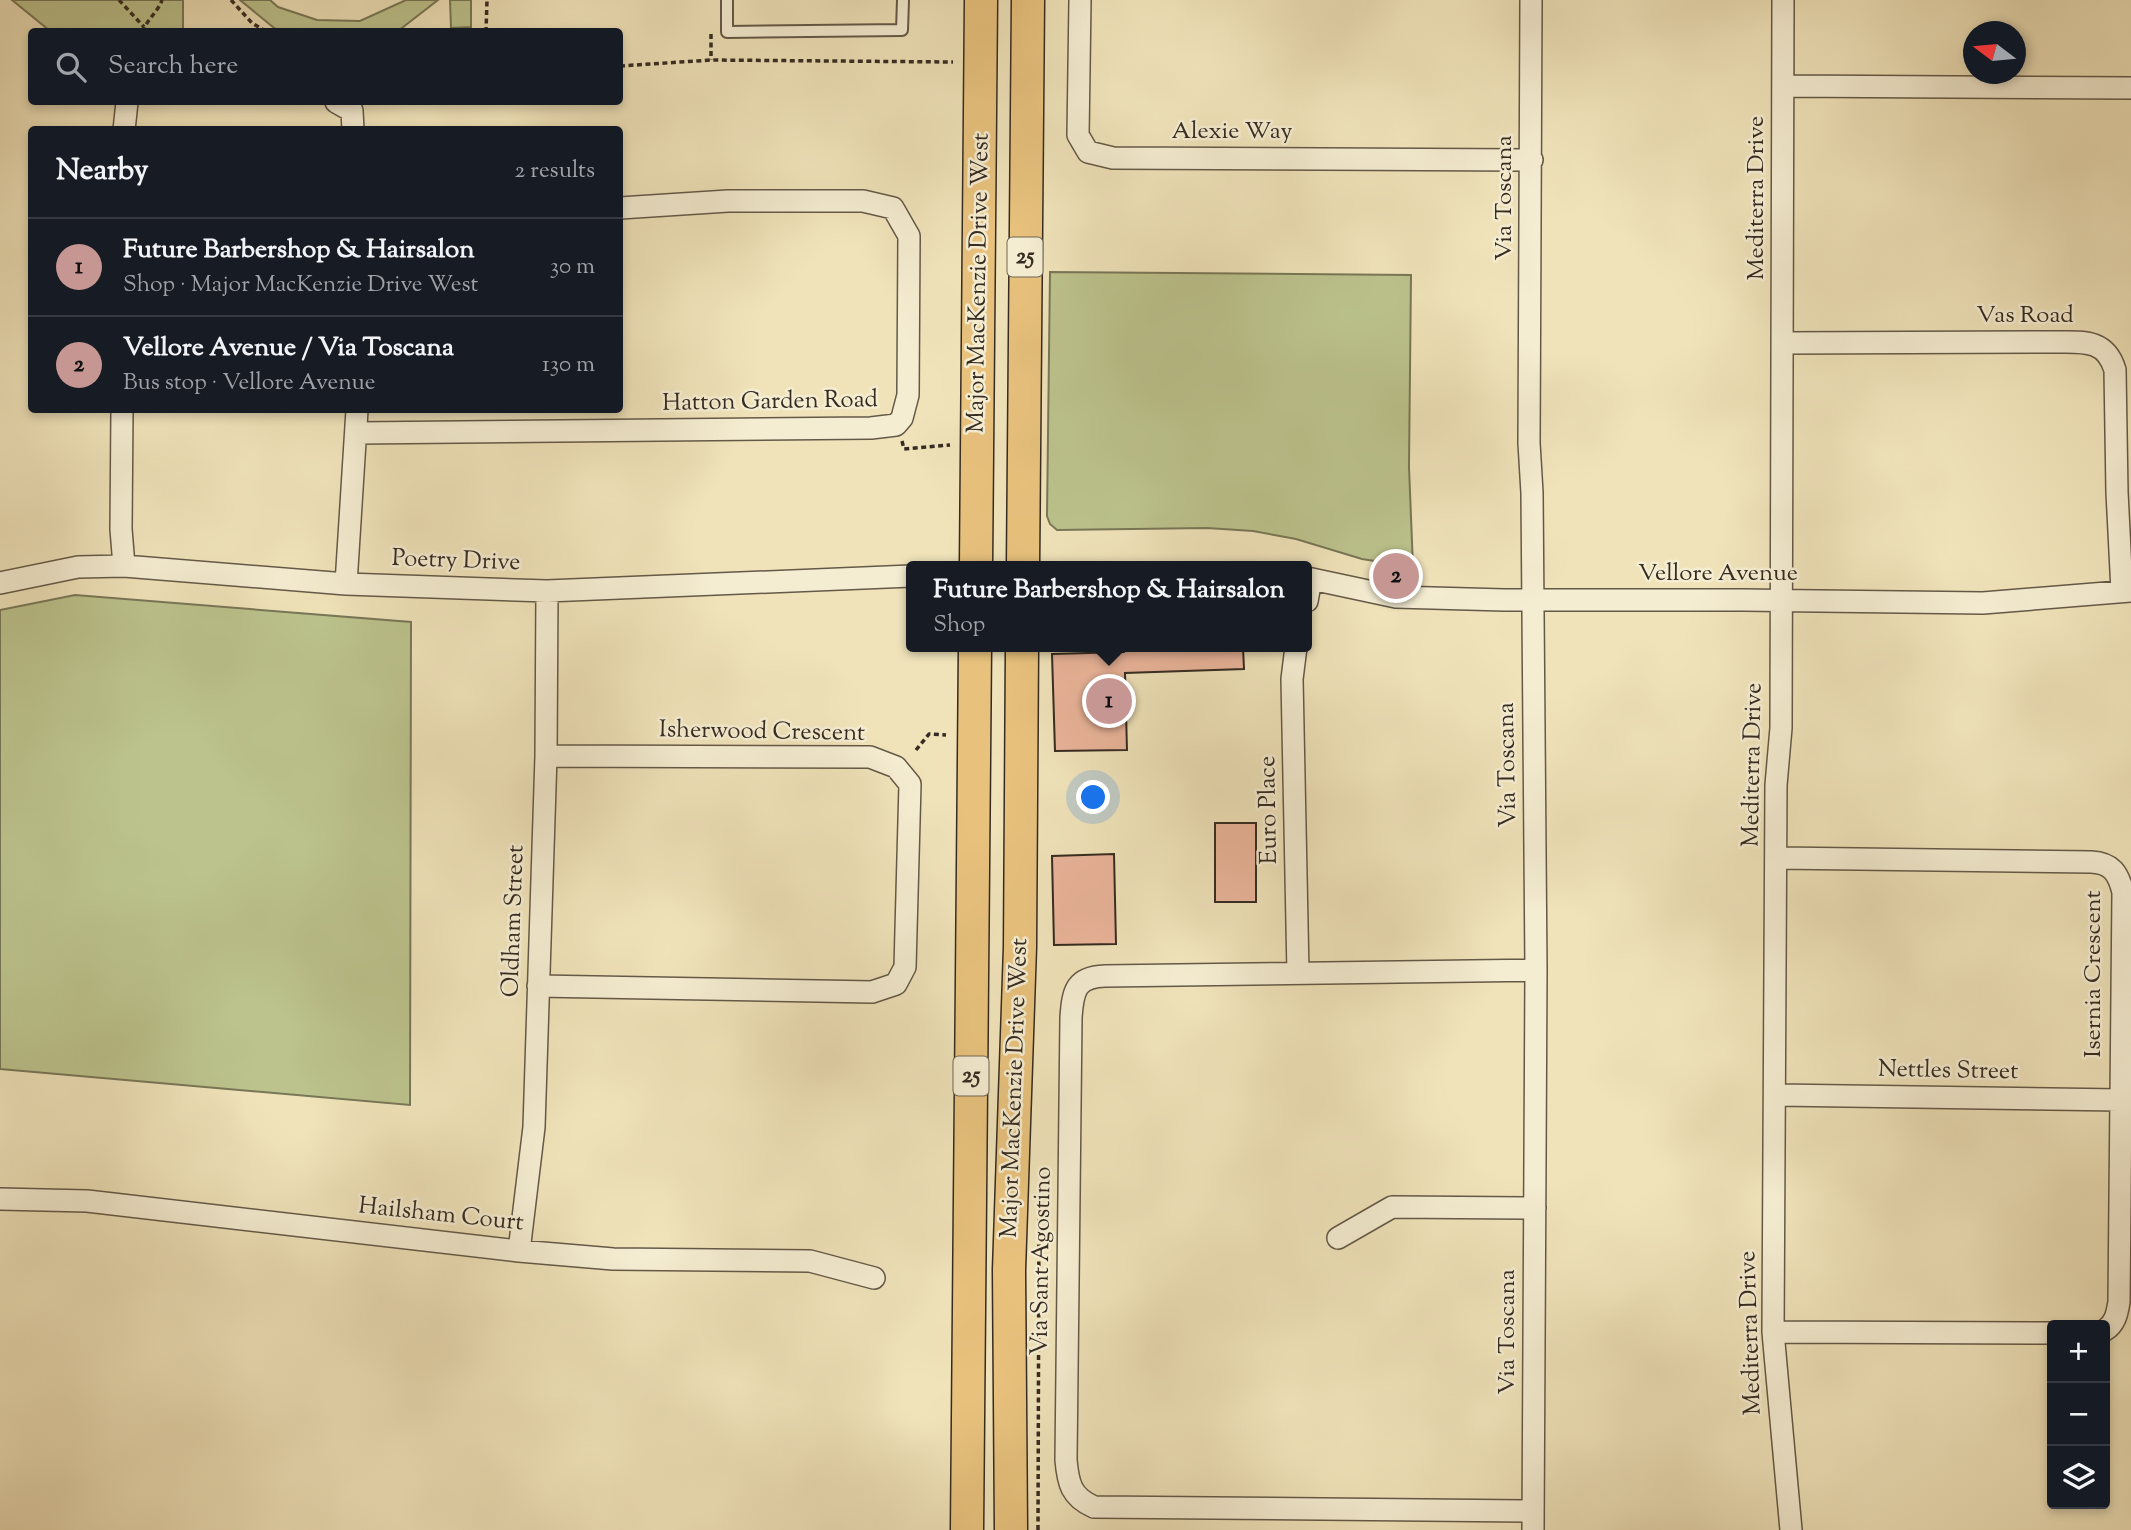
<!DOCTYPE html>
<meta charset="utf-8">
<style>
body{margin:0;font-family:"Sorts Mill Goudy",serif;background:#20242c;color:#f1f3f6}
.controls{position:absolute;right:21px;bottom:21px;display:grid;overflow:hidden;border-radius:7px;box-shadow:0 4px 10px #0003}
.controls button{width:63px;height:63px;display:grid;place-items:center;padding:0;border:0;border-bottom:2px solid #363941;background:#171b24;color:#f1f3f6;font:35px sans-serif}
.compass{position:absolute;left:1963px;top:21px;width:63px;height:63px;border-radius:50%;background:#171b24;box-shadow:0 4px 10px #0003;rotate:286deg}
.you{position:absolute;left:1094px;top:798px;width:24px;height:24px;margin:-18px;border:5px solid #fff;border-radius:50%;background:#1a73e8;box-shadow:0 0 0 10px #1a73e833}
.badge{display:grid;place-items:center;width:46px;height:46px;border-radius:50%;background:#c59692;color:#111;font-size:23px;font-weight:700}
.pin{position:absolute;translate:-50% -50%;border:4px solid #fff;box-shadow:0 2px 7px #0006}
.popup{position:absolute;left:906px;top:561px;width:406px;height:91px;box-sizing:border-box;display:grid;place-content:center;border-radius:7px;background:#171b24;filter:drop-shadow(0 2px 5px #0005);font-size:23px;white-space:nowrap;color:#9ea1a6}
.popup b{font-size:26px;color:#f1f3f6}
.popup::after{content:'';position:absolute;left:50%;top:100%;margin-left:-14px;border:14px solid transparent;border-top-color:#171b24}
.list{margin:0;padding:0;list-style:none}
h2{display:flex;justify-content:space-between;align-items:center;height:91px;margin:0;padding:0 28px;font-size:30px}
h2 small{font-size:23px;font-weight:400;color:#9ea1a6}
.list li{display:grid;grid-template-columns:46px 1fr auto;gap:21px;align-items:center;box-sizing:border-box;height:98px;padding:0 28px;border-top:2px solid #363941}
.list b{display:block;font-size:26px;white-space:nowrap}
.list p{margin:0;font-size:23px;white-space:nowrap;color:#9ea1a6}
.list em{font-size:23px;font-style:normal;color:#9ea1a6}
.icon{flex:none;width:38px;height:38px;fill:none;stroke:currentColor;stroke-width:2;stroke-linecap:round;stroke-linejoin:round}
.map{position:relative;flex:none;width:2131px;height:1530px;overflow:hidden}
.search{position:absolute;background:#171b24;box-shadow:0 4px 10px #0003;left:28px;top:28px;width:595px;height:77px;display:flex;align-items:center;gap:18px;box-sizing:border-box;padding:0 24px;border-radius:7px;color:#9ea1a6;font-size:26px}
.panel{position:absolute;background:#171b24;box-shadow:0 4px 10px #0003;left:28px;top:126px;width:595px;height:287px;border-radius:7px}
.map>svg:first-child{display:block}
.green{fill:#bcc38d;stroke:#787757;stroke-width:2}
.building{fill:#eab49a;stroke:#352b21;stroke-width:2}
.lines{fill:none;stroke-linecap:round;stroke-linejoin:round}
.lane-casing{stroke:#645947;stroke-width:14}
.street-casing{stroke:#645947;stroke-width:24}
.primary-casing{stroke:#352b21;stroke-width:35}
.path{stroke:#352b21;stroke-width:3.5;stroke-dasharray:5 3.5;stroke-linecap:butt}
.lane{stroke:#f5edd2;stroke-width:10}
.street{stroke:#f5edd2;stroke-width:21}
.primary{stroke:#e8c27d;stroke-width:32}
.labels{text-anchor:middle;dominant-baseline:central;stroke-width:5;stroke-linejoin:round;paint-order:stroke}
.shield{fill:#f5edd2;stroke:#6f6556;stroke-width:2}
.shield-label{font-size:23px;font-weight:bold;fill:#352b21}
.street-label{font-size:24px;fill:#352b21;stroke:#f5edd2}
</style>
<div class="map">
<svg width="2131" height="1530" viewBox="0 0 2131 1530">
<rect width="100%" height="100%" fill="#f0e3ba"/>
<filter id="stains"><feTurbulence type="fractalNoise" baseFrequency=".00286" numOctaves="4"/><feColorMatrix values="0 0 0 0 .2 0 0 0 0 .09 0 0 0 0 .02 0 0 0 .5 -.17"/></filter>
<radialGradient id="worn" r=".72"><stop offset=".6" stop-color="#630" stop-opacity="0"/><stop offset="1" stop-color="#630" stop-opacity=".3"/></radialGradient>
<path class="green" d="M 12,0 L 183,0 L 183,31 L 50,31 Z
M 240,0 L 270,0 L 278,7 L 317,20 L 360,21 L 406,0 L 438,0 L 398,31 L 279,32 Z
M 450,0 L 471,0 L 471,27 L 451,28 Z
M 1050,272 L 1411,275 L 1409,467 L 1413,567 L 1362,559 L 1296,539 L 1253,531 L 1207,528 L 1057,530 L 1050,524 L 1047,516 Z
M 75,595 L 411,622 L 410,1105 L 0,1069 L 0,610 Z"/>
<path class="building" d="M 1124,647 L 1243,647 L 1244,669 L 1125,673 L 1127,750 L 1055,751 L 1052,654 L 1124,652 Z
M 1215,823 L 1256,823 L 1256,902 L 1215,902 Z
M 1114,854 L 1116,944 L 1054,945 L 1052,856 Z"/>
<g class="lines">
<g class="lane-casing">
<path id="lane" d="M 727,0 L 727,32 L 902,30 L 903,0"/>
</g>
<g class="street-casing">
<path id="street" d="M 1080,0 L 1078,135 L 1088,152 L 1113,158 L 1532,160
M 1531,0 L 1529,443 L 1532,493 L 1536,970 L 1533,1530
M 1783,0 L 1781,728 L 1776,785 L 1773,1332 L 1791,1530
M 1784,86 L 2131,88
M 336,102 L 352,111 L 353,130
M 124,130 L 127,102
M 1783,343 L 2056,342 C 2083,342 2106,339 2115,370 L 2117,492 L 2122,591
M 122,410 L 121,529 L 124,566
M 357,433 L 871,428 L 896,425 L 902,418 L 908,395 L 909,236 L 893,208 L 863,201 L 728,201 L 620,208
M 1307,578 L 1396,597 L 1504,600 L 1743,600 L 1983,603 L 2131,591
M 0,583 L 78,567 L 124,566 L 346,584 L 547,591 L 911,576
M 346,584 L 357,410
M 1307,601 L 1311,579
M 1296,647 L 1292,679 L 1298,973
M 1777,858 L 2091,862 C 2112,863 2118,873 2123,892 L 2119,1302 C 2117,1314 2115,1324 2105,1330
M 538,986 L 872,992 L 896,984 L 905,967 L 910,784 L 896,767 L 870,757 L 546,756
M 1775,1095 L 2120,1100
M 0,1199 L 87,1201 L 519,1251 L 613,1259 L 810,1261 L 874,1278
M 1338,1238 L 1392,1207 L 1535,1208
M 519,1251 L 534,1127 L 546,756 L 547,591
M 1773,1332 L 2052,1333
M 1533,1511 L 1094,1507 C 1071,1497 1068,1483 1066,1460 L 1071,1017 C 1073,990 1076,977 1105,976 L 1536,970"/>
</g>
<g class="primary-casing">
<path id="primary" d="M 976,566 L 981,0
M 1023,566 L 1028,0
M 967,1530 L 975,647
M 1011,1530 L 1009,1270 L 1020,947 L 1022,647"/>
</g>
<path class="path" d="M 119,0 L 144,27
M 231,0 L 252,23 L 267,32
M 143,32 C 146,20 158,12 162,0
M 486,32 L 487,0
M 711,34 L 711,60
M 620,66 L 711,60 L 953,62
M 902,441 L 904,449 L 950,445
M 916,750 L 929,734 L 946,735
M 1038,1530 L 1039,1200"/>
<use href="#lane" class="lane"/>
<use href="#street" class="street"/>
<use href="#primary" class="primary"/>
</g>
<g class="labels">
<g class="shield">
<rect x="1007.5" y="237.5" width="35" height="39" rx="5"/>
<rect x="953.5" y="1056.5" width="35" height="39" rx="5"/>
</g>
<g class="shield-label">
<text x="1025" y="257">25</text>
<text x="971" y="1076">25</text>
</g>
<g class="street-label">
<text x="1232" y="132">Alexie Way</text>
<text transform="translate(1505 198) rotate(-90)">Via Toscana</text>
<text transform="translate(1757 198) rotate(-90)">Mediterra Drive</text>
<text transform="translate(979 283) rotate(-89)">Major MacKenzie Drive West</text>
<text x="2025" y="316">Vas Road</text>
<text transform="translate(770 402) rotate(-1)">Hatton Garden Road</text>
<text transform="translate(456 561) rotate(2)">Poetry Drive</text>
<text x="1718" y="574">Vellore Avenue</text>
<text transform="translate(762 732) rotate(1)">Isherwood Crescent</text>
<text transform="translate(1508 765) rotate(-91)">Via Toscana</text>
<text transform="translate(1753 765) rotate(-89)">Mediterra Drive</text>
<text transform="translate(1269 810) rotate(-91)">Euro Place</text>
<text transform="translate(514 921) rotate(-88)">Oldham Street</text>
<text transform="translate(2094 974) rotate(-90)">Isernia Crescent</text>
<text transform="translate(1948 1071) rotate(1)">Nettles Street</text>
<text transform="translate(1015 1088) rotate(-88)">Major MacKenzie Drive West</text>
<text transform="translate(441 1215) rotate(6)">Hailsham Court</text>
<text transform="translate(1042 1261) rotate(-89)">Via Sant Agostino</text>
<text transform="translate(1508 1332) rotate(-90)">Via Toscana</text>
<text transform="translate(1751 1333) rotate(-92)">Mediterra Drive</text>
</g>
</g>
<rect width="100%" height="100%" filter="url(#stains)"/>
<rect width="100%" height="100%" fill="url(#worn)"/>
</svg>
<div class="controls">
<button>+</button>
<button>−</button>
<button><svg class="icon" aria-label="layers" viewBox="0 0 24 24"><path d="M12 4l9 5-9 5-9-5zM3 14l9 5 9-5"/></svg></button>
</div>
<svg class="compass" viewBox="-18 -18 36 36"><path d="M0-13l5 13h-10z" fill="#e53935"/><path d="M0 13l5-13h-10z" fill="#9ea1a6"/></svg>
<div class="you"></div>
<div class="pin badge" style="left:1109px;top:701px">1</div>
<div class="popup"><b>Future Barbershop &amp; Hairsalon</b>Shop</div>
<div class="pin badge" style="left:1396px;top:576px">2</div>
<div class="search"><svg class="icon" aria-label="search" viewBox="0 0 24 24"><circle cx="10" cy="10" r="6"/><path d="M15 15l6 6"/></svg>Search here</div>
<section class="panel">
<h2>Nearby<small>2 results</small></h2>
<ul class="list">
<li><span class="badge">1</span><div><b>Future Barbershop &amp; Hairsalon</b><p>Shop · Major MacKenzie Drive West</p></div><em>30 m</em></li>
<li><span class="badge">2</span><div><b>Vellore Avenue / Via Toscana</b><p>Bus stop · Vellore Avenue</p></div><em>130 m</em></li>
</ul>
</section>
</div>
